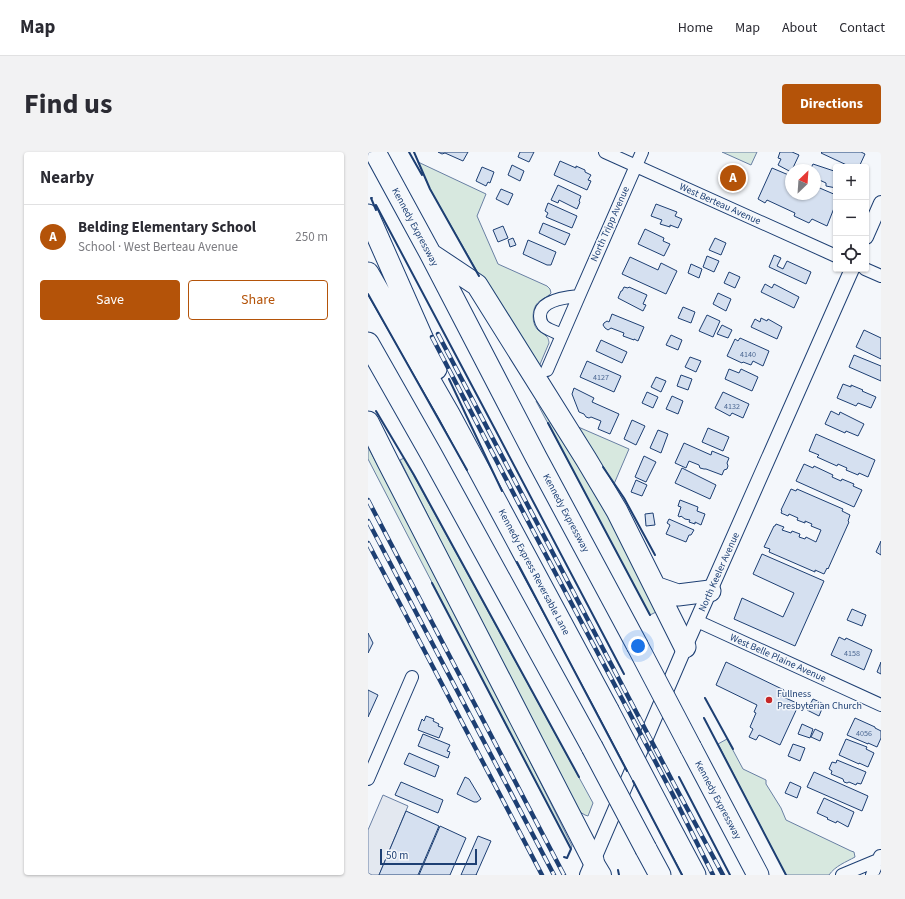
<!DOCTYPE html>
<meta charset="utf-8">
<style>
body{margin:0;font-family:"Source Sans 3",sans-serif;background:#f2f2f3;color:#2b2b33}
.controls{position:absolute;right:12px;top:12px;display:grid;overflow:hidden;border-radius:4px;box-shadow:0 1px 3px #0004}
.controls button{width:36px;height:36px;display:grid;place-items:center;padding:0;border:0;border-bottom:1px solid #e1e1e2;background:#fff;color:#2b2b33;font:20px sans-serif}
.compass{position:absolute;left:417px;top:12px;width:36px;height:36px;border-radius:50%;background:#fff;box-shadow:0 1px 3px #0004;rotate:25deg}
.scale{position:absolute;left:12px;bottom:10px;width:97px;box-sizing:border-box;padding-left:4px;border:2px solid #1d3f73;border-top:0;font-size:11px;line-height:14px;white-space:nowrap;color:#1d3f73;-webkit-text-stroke:3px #f4f7fb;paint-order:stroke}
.you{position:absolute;left:270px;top:494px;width:14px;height:14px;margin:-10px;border:3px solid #fff;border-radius:50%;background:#1a73e8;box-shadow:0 0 0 6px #1a73e833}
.badge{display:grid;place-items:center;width:26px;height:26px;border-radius:50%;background:#b45309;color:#fff;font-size:13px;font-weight:700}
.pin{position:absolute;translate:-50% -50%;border:2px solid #fff;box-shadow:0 1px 4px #0006}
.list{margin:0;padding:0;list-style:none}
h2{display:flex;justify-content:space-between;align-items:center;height:52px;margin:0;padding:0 16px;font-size:17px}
h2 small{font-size:13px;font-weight:400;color:#7c7c81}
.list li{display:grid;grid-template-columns:26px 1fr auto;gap:12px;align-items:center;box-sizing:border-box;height:64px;padding:0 16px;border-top:1px solid #e1e1e2}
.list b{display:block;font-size:15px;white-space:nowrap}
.list p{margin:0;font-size:13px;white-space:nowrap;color:#7c7c81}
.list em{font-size:13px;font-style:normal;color:#7c7c81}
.actions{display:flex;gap:8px;padding:12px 16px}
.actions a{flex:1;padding:9px 0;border:1px solid #b45309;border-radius:4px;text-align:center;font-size:14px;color:#b45309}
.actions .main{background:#b45309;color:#fff}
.icon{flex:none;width:22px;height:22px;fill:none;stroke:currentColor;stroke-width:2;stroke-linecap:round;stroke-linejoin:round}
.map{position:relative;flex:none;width:513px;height:723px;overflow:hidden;border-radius:4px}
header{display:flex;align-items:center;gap:24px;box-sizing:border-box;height:56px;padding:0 20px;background:#fff;border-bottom:1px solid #e1e1e2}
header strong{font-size:19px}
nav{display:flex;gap:22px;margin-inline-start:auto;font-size:14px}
.intro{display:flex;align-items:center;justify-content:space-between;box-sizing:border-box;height:96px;padding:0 24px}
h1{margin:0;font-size:28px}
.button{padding:10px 18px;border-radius:4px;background:#b45309;color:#fff;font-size:14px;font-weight:700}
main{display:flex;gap:24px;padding:0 24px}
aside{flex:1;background:#fff;border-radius:4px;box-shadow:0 1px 3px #0004}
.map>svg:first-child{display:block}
.green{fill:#d7e8df;stroke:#687fa3}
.parking{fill:#e3e8f0;stroke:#687fa3}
.building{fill:#d5e0f0;stroke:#1d3f73}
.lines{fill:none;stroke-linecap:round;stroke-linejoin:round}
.minor-casing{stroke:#1d3f73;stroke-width:14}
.tertiary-casing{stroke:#1d3f73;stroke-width:16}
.primary-casing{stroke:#1d3f73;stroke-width:20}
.motorway-casing{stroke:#1d3f73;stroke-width:23}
.minor{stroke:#f4f7fb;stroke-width:12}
.tertiary{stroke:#f4f7fb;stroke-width:14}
.primary{stroke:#f4f7fb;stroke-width:18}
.motorway{stroke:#f4f7fb;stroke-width:21}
.rail-casing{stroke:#1d3f73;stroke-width:4.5}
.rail{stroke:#f4f7fb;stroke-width:3;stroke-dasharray:9;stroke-linecap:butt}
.motorway-bridge-casing{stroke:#1d3f73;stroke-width:23;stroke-linecap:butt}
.motorway-bridge{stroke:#f4f7fb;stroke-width:21}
.wall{stroke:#1d3f73;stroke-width:2}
.poi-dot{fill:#c62828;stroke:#f4f7fb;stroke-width:1.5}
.labels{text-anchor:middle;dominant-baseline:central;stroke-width:3;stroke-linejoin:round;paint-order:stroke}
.number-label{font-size:8px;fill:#4b6792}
.street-label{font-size:10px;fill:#1d3f73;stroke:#f4f7fb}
.poi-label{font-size:10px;fill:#1d3f73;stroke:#f4f7fb;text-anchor:start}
</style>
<header>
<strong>Map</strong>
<nav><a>Home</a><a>Map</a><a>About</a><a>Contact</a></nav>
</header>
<div class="intro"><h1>Find us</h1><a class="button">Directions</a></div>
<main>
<aside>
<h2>Nearby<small></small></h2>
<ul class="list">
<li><span class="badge">A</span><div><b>Belding Elementary School</b><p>School · West Berteau Avenue</p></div><em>250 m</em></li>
</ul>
<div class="actions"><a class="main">Save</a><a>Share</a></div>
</aside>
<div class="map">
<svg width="513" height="723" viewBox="0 0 513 723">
<rect width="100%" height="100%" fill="#f4f7fb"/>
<path class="green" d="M 354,0 L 389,0 L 383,13 Z
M 50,10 L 118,42 L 109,64 L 130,112 L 179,134 L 182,137 L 183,141 C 179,146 172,147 168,153 C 164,159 164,171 169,177 C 171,180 177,182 179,185 C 180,185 181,190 181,191 L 170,217 L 121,140 L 62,37 Z
M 173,247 L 207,299 L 290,459 L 282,463 L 168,249 Z
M 208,274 L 261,297 L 246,332 Z
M 0,295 L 93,471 L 204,694 L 203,697 L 139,575 L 0,307 Z
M 36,306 L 225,651 L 220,664 L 217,663 L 212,660 L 155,553 L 32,308 Z
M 359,587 L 375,617 L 398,628 L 398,632 L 413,656 L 418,668 L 483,699 L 486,700 L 487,705 C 478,710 467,714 461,723 L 418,723 L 350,592 Z"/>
<path class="parking" d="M 15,643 L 40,654 L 11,723 L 4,723 L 0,721 L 0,678 Z"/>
<path class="building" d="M 70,0 L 100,0 L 95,9 L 77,1 L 74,2 Z
M 152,0 L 166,0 L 161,10 L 150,5 Z
M 412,0 L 424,0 L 431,3 L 423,20 L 410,13 L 413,7 L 410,6 Z
M 454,0 L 493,0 L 497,2 L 491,15 L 483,15 L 453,1 Z
M 192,9 L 208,16 L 208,14 L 217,18 L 217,20 L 223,23 L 220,28 L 223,29 L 219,38 L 186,23 Z
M 445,12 L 466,19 L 468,22 L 468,36 L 458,34 L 458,31 L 447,26 L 447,18 L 442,18 Z
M 144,13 L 156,19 L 152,29 L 140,23 Z
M 114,15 L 126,20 L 122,31 L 120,30 L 118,34 L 108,29 Z
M 404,16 L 423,24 L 423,42 L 447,42 L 447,34 L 468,43 L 468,51 L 459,74 L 444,67 L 441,71 L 426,64 L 427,61 L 399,48 L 397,51 L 390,47 Z
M 190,33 L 213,44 L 211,49 L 212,50 L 209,57 L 191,48 L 190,51 L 183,48 Z
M 133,37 L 145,42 L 140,53 L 128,47 Z
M 180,51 L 209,64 L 204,76 L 178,65 L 180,61 L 177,59 Z
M 288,52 L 309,60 L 307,64 L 314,67 L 310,76 L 302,73 L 302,75 L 292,72 L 294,68 L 283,64 Z
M 175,71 L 202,82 L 197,93 L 171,81 Z
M 135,74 L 140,86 L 130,90 L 125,78 Z
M 277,77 L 296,86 L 295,89 L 302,92 L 296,104 L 270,92 Z
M 145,86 L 148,93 L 142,95 L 140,88 Z
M 347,86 L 358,91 L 353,103 L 341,98 Z
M 160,88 L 188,100 L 183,113 L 179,113 L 155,102 Z
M 406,103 L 413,106 L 409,114 L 415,117 L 419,109 L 443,120 L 438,132 L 401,115 Z
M 339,104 L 351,109 L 346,120 L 335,115 Z
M 262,105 L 290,118 L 293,111 L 309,119 L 298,142 L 254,122 Z
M 323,112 L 334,117 L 331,126 L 320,121 Z
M 361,120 L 372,125 L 367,136 L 356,131 Z
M 397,132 L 404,136 L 406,132 L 431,145 L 426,156 L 393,140 Z
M 256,135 L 260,136 L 261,135 L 279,143 L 275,152 L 278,153 L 275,159 L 250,146 L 253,139 L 254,139 Z
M 350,141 L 363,147 L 358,159 L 345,152 Z
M 315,155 L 327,160 L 323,171 L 310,166 Z
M 244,162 L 276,175 L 270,189 L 266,187 L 266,188 L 255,184 L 256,181 L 243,176 L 240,178 L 237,176 L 235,173 L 236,171 L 239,169 L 241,170 Z
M 339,163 L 352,169 L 345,185 L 331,179 Z
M 393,166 L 399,169 L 400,167 L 414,175 L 409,187 L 383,175 L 387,167 L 392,170 Z
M 354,173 L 364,178 L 360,186 L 349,182 Z
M 496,178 L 513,186 L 513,207 L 488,195 Z
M 303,183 L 314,188 L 310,198 L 298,193 Z
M 372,186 L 401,199 L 395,214 L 385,209 L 383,213 L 375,210 L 374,211 L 359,204 L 367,187 L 370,189 Z
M 233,188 L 259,200 L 254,211 L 228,199 Z
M 486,203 L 513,214 L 513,229 L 481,215 Z
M 322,205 L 333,209 L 328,220 L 317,215 Z
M 219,209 L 253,224 L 246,240 L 212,225 Z
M 361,217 L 371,221 L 373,217 L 390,225 L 384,239 L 357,227 Z
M 313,223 L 324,227 L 320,238 L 309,234 Z
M 288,225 L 298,229 L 293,240 L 283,235 Z
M 475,232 L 483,235 L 483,233 L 495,238 L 494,239 L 508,245 L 503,256 L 490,251 L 488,254 L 469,246 Z
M 206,236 L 226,246 L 224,250 L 251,262 L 242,282 L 230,277 L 233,269 L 223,265 L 221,266 L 218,265 L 216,262 L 211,260 L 204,242 Z
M 279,240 L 290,245 L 285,256 L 274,251 Z
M 355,240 L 381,252 L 375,266 L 364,261 L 362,264 L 347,256 Z
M 304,244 L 315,249 L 310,262 L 298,257 Z
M 463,259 L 471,263 L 472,260 L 496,272 L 490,284 L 478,279 L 477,281 L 457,272 Z
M 264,268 L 277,274 L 268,293 L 256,287 Z
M 340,276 L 361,285 L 355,299 L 334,290 Z
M 290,278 L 300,282 L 293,301 L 282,296 Z
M 448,282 L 507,308 L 500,325 L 491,321 L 490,323 L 478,318 L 479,316 L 470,312 L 469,314 L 449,305 L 451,303 L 441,299 Z
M 316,291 L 343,303 L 344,299 L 361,306 L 359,311 L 360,314 L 359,317 L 356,318 L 354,323 L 338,317 L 336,317 L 332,316 L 331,313 L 321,309 L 318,316 L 307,311 Z
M 276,304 L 288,310 L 278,330 L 267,325 Z
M 436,312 L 445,316 L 446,314 L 465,323 L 464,325 L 473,329 L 474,327 L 486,332 L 485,334 L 494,338 L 486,355 L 428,329 Z
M 314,316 L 348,333 L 342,347 L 307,331 Z
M 268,328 L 279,333 L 274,344 L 263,340 Z
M 423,337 L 428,339 L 429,337 L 475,357 L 474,359 L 482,363 L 480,369 L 481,370 L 460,417 L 459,416 L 456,422 L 447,418 L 447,420 L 401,400 L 402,397 L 396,395 L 406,374 L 407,374 L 408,372 L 416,375 L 414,378 L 423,381 L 424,379 L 432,382 L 431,385 L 437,387 L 438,385 L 448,390 L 453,378 L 443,374 L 444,372 L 437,369 L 437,371 L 429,368 L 430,366 L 421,362 L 420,364 L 413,361 L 414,359 L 413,358 Z
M 312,348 L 330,355 L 329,359 L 337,362 L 333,373 L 327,370 L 327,372 L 321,370 L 322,368 L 317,367 L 313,364 L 312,365 L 310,364 L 313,355 L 310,354 Z
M 285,361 L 287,373 L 278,374 L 277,362 Z
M 301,367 L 326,378 L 323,383 L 321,383 L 318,390 L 298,382 L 302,373 L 299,371 Z
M 513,389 L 513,403 L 508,400 Z
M 394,402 L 456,429 L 427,494 L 366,467 L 374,446 L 415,465 L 426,441 L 385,422 Z
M 484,457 L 498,463 L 494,474 L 479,468 Z
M 0,481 L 5,491 L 0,501 Z
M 471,485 L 477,488 L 478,486 L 504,498 L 496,518 L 463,503 Z
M 358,510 L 416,538 L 413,544 L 431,552 L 412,593 L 391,583 L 388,588 L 381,585 L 385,577 L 382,575 L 388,561 L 386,560 L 389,553 L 348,533 Z
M 513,510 L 513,522 L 509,520 Z
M 0,538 L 10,543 L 0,565 Z
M 445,547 L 456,552 L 451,564 L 439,558 Z
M 58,564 L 66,567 L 65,569 L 71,572 L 70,574 L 75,576 L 71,586 L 50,578 L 54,567 L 56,569 Z
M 487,566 L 507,575 L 507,576 L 513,579 L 513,586 L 509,595 L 500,591 L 500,592 L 479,583 Z
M 434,572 L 445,577 L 442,586 L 430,582 Z
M 447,577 L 455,581 L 452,589 L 443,585 Z
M 55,582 L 82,593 L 79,599 L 82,600 L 80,606 L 50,594 Z
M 478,587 L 499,595 L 498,597 L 506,601 L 500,615 L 491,611 L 491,612 L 471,603 Z
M 425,592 L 437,596 L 432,609 L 420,604 Z
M 41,601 L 71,614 L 67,625 L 36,612 Z
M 469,608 L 498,620 L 493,632 L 489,631 L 488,633 L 481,630 L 479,631 L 476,630 L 475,627 L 463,622 L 464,619 L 461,617 L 464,610 L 468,611 Z
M 446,620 L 500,644 L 494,659 L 439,635 Z
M 97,625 L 101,627 L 113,647 L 109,650 L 106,650 L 89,642 Z
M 33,630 L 75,648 L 70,661 L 27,643 Z
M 422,630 L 433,635 L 429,646 L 417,641 Z
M 456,646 L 486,660 L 480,675 L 469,669 L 468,671 L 459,667 L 460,666 L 449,661 Z
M 38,659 L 71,674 L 50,723 L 11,723 Z
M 72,674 L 98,686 L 82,723 L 51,723 Z
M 110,684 L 123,689 L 108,723 L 109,723 L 93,723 Z"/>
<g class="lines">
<g class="minor-casing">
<path id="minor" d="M 237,0 L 468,104
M 497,117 L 513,124
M 194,183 C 190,181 181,178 177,175 C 174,173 172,168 172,164 C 172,148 199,145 211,144
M 179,218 L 211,144 L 274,0
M 329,469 L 513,553
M 0,627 L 44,525
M 474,723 L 510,708
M 504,723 L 512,704"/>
</g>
<g class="tertiary-casing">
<path id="tertiary" d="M 498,85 L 513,51
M 219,723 L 317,495 L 484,117"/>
</g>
<g class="primary-casing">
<path id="primary" d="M 225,708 L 234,723"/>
</g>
<g class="motorway-casing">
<path id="motorway" d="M 7,0 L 62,101 L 168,305 L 269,493
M 0,63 L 68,217
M 64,103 L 109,133 L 218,307 L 249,359 L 287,435 L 310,443 L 342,439
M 0,121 L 81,262 L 240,558
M 0,191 L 63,302 L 224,595
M 0,270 L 20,310 L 225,708
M 287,435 L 317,495
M 323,596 L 390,723
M 294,661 L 327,723
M 278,697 L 292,723"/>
</g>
<use href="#minor" class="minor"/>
<use href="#tertiary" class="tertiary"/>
<use href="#primary" class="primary"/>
<use href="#motorway" class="motorway"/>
<g class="rail-casing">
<path id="rail" d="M 70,182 L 307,634 L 355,723
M 64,185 L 163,375 L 304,641 L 345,723
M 0,348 L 196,723
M 0,369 L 186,723
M 0,391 L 174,723"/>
</g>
<use href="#rail" class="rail"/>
<g class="motorway-bridge-casing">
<path id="motorway-bridge" d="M 269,493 L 323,596
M 240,558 L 294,661
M 224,595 L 278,697"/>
</g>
<use href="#motorway-bridge" class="motorway-bridge"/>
<path class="wall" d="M 41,0 L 54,23
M 46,0 L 62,37 L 111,124
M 4,46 L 3,46 L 8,58
M 8,53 L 128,279 L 256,522
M 0,142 L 99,318
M 81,227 L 134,339
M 8,259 L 46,323 L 211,625
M 180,271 L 282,463
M 235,315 L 256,346 L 287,403
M 149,410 L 259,619
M 64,431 L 203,697 L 199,706 L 196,705
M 337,546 L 365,597
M 336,566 L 418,723
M 311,625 L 362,723
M 265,629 L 314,723
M 250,718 L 251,723"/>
</g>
<circle class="poi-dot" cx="401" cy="548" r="4"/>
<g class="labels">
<g class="number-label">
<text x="380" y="202">4140</text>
<text x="233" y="225">4127</text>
<text x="364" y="254">4132</text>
<text x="484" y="501">4158</text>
<text x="496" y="581">4056</text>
</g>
<g class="street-label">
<text transform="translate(352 52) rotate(24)">West Berteau Avenue</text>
<text transform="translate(242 72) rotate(-66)">North Tripp Avenue</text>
<text transform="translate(47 75) rotate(62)">Kennedy Expressway</text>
<text transform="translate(198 361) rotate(62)">Kennedy Expressway</text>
<text transform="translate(166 420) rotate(62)">Kennedy Express Reversable Lane</text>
<text transform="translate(351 420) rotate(-66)">North Keeler Avenue</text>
<text transform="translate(410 506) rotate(24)">West Belle Plaine Avenue</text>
<text transform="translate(350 648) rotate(62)">Kennedy Expressway</text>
</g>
<g class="poi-label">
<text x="409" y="542">Fullness<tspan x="409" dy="12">Presbyterian Church</tspan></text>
</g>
</g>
</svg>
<div class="controls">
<button>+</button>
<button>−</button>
<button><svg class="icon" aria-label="locate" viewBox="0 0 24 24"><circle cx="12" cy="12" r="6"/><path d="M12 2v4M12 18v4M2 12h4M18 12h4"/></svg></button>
</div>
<svg class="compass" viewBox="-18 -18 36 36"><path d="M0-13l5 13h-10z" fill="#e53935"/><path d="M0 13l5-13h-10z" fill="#7c7c81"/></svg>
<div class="scale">50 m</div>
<div class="you"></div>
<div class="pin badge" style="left:365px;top:26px">A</div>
</div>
</main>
